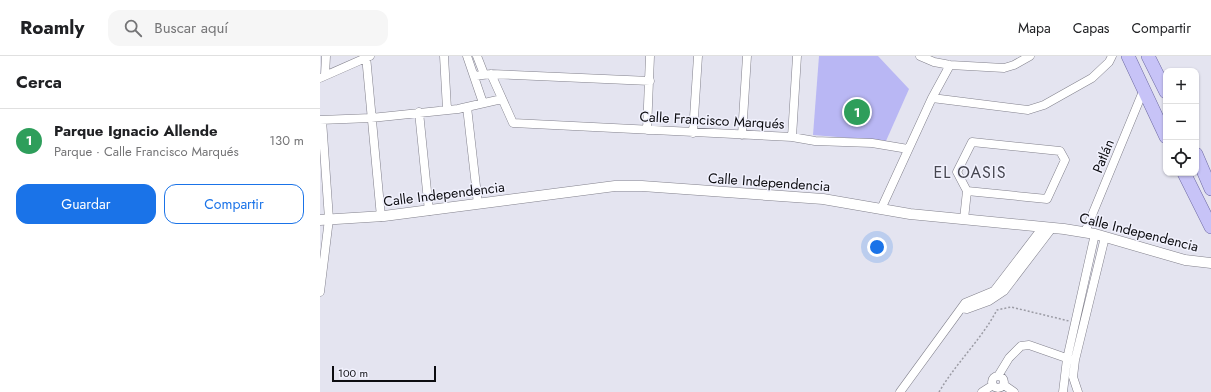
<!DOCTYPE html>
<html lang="es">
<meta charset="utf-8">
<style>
body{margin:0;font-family:Jost,sans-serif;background:#f6f6f6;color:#202124}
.controls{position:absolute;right:12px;top:12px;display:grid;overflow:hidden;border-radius:8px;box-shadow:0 1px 3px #0004}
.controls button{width:36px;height:36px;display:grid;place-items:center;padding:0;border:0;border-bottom:1px solid #e0e0e0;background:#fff;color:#202124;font:20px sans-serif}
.scale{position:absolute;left:12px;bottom:10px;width:104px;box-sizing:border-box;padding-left:4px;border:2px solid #0c0c10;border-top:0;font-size:11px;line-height:14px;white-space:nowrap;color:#0c0c10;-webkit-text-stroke:3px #f1f1fd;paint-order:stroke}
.you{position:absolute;left:557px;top:191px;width:14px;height:14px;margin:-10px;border:3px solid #fff;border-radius:50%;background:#1a73e8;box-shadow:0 0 0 6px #1a73e833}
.badge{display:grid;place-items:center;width:26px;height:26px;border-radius:50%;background:#1a73e8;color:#fff;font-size:13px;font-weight:700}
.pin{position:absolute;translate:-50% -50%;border:2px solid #fff;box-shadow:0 1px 4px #0006}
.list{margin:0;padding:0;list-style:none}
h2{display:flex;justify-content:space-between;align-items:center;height:52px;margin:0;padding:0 16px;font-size:17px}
h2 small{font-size:13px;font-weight:400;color:#757577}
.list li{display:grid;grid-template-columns:26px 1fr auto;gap:12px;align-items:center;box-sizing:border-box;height:64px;padding:0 16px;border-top:1px solid #e0e0e0}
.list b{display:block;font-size:15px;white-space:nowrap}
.list p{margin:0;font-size:13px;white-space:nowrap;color:#757577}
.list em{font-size:13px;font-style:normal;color:#757577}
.actions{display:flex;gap:8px;padding:12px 16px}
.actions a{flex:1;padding:9px 0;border:1px solid #1a73e8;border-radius:12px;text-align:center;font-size:14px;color:#1a73e8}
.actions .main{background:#1a73e8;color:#fff}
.icon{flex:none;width:22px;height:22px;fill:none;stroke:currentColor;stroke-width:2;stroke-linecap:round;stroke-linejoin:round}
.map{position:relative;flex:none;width:891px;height:336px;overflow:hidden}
header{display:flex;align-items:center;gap:24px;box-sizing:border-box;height:56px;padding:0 20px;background:#fff;border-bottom:1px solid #e0e0e0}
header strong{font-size:19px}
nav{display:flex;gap:22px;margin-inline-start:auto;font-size:14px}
.search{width:280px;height:36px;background:#f6f6f6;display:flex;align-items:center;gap:10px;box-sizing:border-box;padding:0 14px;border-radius:12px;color:#757577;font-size:15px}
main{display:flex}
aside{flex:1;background:#fff}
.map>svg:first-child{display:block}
.green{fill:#b9b7f4}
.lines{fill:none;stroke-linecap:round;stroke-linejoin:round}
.minor-casing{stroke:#82818c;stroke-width:9}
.tertiary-casing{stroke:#82818c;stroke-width:11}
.primary-casing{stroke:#6d69a2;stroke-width:14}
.path{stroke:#9b9ba4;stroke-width:1.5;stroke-dasharray:2 2;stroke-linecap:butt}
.minor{stroke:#fff;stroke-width:8}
.tertiary{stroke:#fff;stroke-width:10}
.primary{stroke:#c7c3f7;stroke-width:13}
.labels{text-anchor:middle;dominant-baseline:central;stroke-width:3;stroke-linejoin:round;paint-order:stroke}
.street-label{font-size:14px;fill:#0c0c10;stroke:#f1f1fd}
.quarter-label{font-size:16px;letter-spacing:1px;fill:#464650;stroke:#f1f1fd}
</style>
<header>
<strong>Roamly</strong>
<div class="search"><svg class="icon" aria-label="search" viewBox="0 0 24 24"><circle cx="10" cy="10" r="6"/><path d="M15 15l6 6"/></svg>Buscar aquí</div>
<nav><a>Mapa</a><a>Capas</a><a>Compartir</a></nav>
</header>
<main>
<aside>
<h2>Cerca<small></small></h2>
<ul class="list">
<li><span class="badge" style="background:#2e9e5b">1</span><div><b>Parque Ignacio Allende</b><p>Parque · Calle Francisco Marqués</p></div><em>130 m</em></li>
</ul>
<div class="actions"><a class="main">Guardar</a><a>Compartir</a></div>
</aside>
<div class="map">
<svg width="891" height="336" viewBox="0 0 891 336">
<rect width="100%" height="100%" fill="#e4e4f0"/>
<path class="green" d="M 499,0 L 558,0 L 589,33 L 566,85 L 493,79 Z"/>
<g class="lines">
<g class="minor-casing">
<path id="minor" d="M 46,0 L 61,161
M 124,0 L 127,53
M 147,0 L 163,47
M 157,0 L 164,18
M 600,0 L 614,6 L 630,9 L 684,12 L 694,9 L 710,0
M 171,18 L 193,67 L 472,81 L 495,85 L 552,87 L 588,93
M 5,19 L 6,0
M 154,20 L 171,18 L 330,25
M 0,22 L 50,0
M 612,42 L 708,54 L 724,49 L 772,22 L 789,6 L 792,0
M 147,51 L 158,148
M 99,56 L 109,155
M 0,64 L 51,62 L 138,53 L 182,43
M 327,74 L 330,0
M 373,77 L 378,0
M 422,79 L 427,0
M 472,81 L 477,0
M 561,153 L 612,42 L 630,9
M 644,163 L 647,135 L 637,116 L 652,86 L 740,95 L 745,104 L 727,143 L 647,135
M 765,176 L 824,33
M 0,236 L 9,163 L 2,64
M 642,252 L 647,253 L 669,245 L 684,235 L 732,172
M672 326a6 6 0 1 1 12 0a6 6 0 1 1-12 0Z
M 678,320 L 689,302 L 701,290 L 709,289 L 752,304
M 684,329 L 694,336
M 580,336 L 645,247 L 674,235 L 723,171
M 662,336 L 673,329
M 743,336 L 747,303 L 775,178
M 758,336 L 753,321 L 755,304 L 785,181"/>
</g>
<g class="tertiary-casing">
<path id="tertiary" d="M 0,164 L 64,160 L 295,130 L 322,130 L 503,143 L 590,158 L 744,173 L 775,178 L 865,204 L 891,207"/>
</g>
<g class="primary-casing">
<path id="primary" d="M 808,0 L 846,81
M 828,0 L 846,36
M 876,98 L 891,133
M 864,117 L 891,171"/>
</g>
<path class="path" d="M 619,336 C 636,307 661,284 677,254 L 691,251 L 749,265"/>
<use href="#minor" class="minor"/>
<use href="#tertiary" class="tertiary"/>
<use href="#primary" class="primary"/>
</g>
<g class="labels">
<g class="street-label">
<text transform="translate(392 64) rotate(3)">Calle Francisco Marqués</text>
<text transform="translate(783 100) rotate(-68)">Patlán</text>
<text transform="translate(449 126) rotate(4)">Calle Independencia</text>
<text transform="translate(124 138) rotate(-7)">Calle Independencia</text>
<text transform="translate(819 176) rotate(14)">Calle Independencia</text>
</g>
<g class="quarter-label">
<text x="650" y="116">EL OASIS</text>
</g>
</g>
</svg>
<div class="controls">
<button>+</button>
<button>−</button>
<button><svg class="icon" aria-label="locate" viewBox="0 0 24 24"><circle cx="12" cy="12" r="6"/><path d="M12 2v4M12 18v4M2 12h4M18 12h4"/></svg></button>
</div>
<div class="scale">100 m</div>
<div class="you"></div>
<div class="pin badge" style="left:537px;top:56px;background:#2e9e5b">1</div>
</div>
</main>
